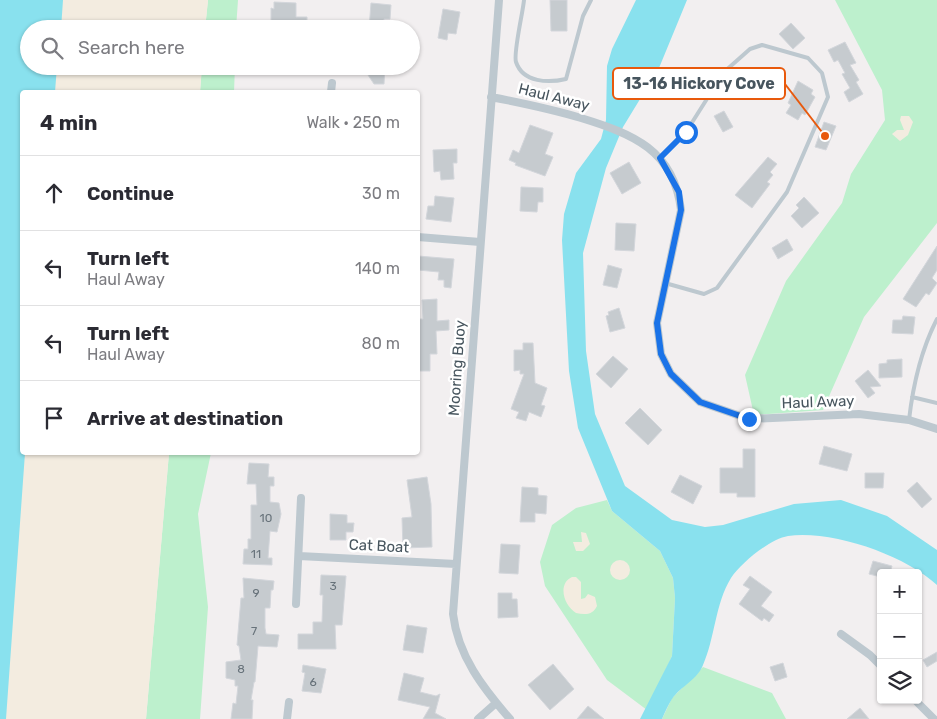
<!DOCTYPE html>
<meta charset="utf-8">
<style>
body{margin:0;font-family:Rubik,sans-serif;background:#f7f7f7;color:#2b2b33}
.controls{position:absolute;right:15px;bottom:15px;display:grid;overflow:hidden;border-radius:5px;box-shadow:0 1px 4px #0004}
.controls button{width:45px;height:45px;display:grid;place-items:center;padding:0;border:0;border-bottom:1px solid #e1e1e2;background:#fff;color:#2b2b33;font:25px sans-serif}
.stop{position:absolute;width:15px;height:15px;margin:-11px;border:4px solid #1a73e8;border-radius:50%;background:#fff}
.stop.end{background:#1a73e8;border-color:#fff;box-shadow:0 1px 5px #0008}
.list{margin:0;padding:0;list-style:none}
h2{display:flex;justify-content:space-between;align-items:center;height:65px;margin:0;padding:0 20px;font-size:21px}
h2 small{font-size:16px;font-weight:400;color:#7c7c81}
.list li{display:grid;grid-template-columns:32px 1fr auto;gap:15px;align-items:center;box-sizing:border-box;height:75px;padding:0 20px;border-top:1px solid #e1e1e2}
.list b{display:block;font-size:19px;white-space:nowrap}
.list p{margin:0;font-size:16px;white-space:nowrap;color:#7c7c81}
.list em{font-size:16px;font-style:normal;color:#7c7c81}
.icon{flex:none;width:28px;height:28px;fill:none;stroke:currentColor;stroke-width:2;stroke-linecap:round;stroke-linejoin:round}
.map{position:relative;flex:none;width:937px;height:719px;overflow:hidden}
.search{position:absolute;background:#fff;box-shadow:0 1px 4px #0004;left:20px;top:20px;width:400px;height:55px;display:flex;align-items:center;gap:12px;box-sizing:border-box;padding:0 18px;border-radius:28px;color:#7c7c81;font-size:19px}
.panel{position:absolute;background:#fff;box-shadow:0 1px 4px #0004;left:20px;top:90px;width:400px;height:365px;border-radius:5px}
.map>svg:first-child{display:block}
.green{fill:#bdf0cd}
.sand{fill:#f3ece0}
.water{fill:#89e1ee}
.building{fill:#c6cbcf;stroke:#d3d6db}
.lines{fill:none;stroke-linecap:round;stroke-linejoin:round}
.lane{stroke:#bdc8cf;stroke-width:4}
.street{stroke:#bdc8cf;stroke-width:8}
.route{stroke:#1a73e8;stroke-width:6}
.labels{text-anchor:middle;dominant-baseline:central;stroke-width:5;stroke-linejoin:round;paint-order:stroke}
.number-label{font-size:12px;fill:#67727a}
.street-label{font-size:15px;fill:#47555e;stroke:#fff}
.leader{fill:none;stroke:#e8590c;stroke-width:2}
.callout-dot{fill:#e8590c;stroke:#fff;stroke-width:2}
.callout{fill:#fff;stroke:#e8590c;stroke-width:2}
.callout-label{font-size:16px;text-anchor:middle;font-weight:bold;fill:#47555e}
</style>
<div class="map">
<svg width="937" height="719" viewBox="0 0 937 719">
<rect width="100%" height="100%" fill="#f2eff0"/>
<path class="green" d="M 208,0 L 238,0 L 236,29 L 205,29 Z
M 835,0 L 937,0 L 937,223 L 864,317 L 823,410 L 754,415 L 745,375 L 786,281 L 842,203 L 851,174 L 885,120 L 882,90 Z
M 202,66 L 235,66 L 234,92 L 200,92 Z
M 169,453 L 211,453 L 198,514 L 208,607 L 200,719 L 146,719 Z
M 607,500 L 612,511 L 660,551 L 673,578 L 675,598 L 672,656 L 647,710 L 607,680 L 545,586 L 540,562 L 552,525 L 576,508 Z
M 703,667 L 772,693 L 786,719 L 662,719 L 672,698 Z"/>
<path class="sand" d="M 0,0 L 208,0 L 205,29 L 29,29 L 29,66 L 202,66 L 200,92 L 22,92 L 22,452 L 169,453 L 146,719 L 0,719 Z
M 901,116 L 909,116 L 913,122 L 908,135 L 900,141 L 892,134 L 897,130 L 904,130 L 900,120 Z
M 581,532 L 586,533 L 590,544 L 583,551 L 576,551 L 573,542 L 582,542 Z
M610 570a10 10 0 1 1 20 0a10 10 0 1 1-20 0Z
M 572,577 L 576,577 L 581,582 L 581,599 L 585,598 L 588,594 L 595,597 L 597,606 C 593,615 585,615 576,613 C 564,606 557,584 572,577 Z"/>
<path class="water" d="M 0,0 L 63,0 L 61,29 L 29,29 L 29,66 L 57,66 L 55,92 L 22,92 L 22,452 L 25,453 L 6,719 L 0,719 Z
M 636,0 L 687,0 L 659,68 L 623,127 L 606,168 L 583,253 L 586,351 L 595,414 L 625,486 L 672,520 L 705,527 L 723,525 L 794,504 L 841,500 L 887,516 L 937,550 L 937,585 C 904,555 833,530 788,536 C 770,539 741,563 731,578 C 715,604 715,638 703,665 C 698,679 680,687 672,699 C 668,705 665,712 662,719 L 640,719 L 672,656 L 675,598 L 673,578 L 660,551 L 612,511 L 578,428 L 569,371 L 562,240 L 564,214 L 576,173 L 601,139 L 606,120 L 607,66 L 612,49 Z"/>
<path class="building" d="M 550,0 L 567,0 L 567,31 L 551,31 Z
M 274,2 L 296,3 L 296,17 L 307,17 L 307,29 L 279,29 L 271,20 L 271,8 L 274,9 Z
M 371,3 L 391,5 L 390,19 L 384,19 L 383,29 L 369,29 Z
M 443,9 L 460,12 L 456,34 L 448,33 L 447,40 L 438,38 Z
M 791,23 L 805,38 L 793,49 L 779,34 Z
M 845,42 L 856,63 L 850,65 L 859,80 L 856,82 L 863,94 L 849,102 L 844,92 L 850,88 L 842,74 L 845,73 L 838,60 L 834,62 L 828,50 Z
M 267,66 L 297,66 L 297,74 L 267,72 Z
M 362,66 L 385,66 L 384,84 L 374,84 Z
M 798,81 L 813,90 L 811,94 L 815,97 L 805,115 L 802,113 L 798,120 L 786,113 L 791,105 L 788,103 Z
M 724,111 L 733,127 L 723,132 L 714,116 Z
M 824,122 L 836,126 L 826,150 L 815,147 Z
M 530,125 L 553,133 L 545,154 L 553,157 L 545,176 L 515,165 L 516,163 L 509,160 L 513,150 L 519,153 Z
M 457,149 L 457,163 L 453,163 L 454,179 L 441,180 L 440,171 L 434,172 L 433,150 Z
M 768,157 L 777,164 L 770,172 L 773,175 L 767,182 L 770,184 L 752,208 L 735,195 Z
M 629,162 L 641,183 L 622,194 L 610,173 Z
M 521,187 L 543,188 L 543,202 L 538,202 L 537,212 L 520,211 Z
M 435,196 L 454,198 L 451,222 L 426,219 L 428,206 L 434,206 Z
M 804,197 L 819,213 L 802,228 L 791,216 L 799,208 L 796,205 Z
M 616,223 L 636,224 L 634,251 L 615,250 Z
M 787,239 L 793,250 L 778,259 L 772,248 Z
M 937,246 L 937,270 L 932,278 L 937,283 L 929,295 L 926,293 L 916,307 L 903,299 Z
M 418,256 L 454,259 L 451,288 L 444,287 L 444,280 L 438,280 L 439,272 L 418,270 Z
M 608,265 L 622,269 L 617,288 L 603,285 Z
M 437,299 L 437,321 L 449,320 L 449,330 L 436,331 L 437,354 L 430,354 L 430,371 L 418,371 L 418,319 L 423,319 L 422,300 Z
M 619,308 L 625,328 L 610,332 L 606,316 L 609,315 L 608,312 Z
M 903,316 L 915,317 L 913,334 L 892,333 L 893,320 L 902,320 Z
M 523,343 L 533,343 L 535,383 L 547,388 L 541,405 L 545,406 L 541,417 L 529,412 L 526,421 L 516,418 L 519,412 L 511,409 L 524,374 L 520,374 L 520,370 L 514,371 L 514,350 L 523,350 Z
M 613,356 L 628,369 L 611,388 L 596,374 Z
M 902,359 L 902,377 L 879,378 L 879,364 L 887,363 L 887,360 Z
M 868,370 L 881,386 L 870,387 L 875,393 L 868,398 L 855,381 Z
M 640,408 L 662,430 L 648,445 L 625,423 Z
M 824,446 L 852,454 L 847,471 L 819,464 Z
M 743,449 L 755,449 L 755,497 L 737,497 L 737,493 L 720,493 L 720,468 L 743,468 Z
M 249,463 L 269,464 L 268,477 L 274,477 L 274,486 L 270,486 L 270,502 L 279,503 L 281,514 L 277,532 L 270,531 L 268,558 L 272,558 L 272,565 L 243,564 L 244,549 L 248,549 L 248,539 L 251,539 L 251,505 L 257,505 L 256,484 L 247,484 Z
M 865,473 L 884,473 L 883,488 L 865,488 Z
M 680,475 L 702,486 L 693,504 L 671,492 Z
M 427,477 L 431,504 L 432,547 L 403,548 L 402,518 L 412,517 L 407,480 Z
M 917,482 L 932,499 L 922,508 L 907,491 Z
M 522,487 L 538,488 L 538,495 L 547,496 L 546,514 L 535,513 L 535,522 L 520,522 Z
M 330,514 L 347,515 L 347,523 L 354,523 L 353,532 L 346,532 L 346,540 L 330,540 Z
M 501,544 L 520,545 L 518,574 L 499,573 Z
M 873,561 L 892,566 L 890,573 L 881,573 L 881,577 L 869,574 Z
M 321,575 L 346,576 L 342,625 L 335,625 L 336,649 L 298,649 L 298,634 L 313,634 L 313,622 L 322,622 L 323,595 L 320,595 Z
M 750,576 L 772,592 L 761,606 L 774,615 L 769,622 L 764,618 L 762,621 L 739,604 L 750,589 L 743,585 Z
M 243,578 L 274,581 L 273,590 L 271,590 L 270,608 L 265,608 L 265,628 L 266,634 L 279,635 L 277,647 L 258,646 L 255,682 L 254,682 L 251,700 L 253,700 L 252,719 L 231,719 L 233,703 L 236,704 L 238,686 L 235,686 L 235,680 L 226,678 L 226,662 L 241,660 L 239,646 L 237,645 L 241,598 L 244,598 Z
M 498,593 L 512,593 L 512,599 L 517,599 L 518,617 L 498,618 Z
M 407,625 L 427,628 L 423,653 L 403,650 Z
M 937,652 L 937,661 L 927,667 L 923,660 Z
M 783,663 L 787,677 L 775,681 L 770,667 Z
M 553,664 L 574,689 L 550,710 L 528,685 Z
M 303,665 L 326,669 L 321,693 L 302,691 L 305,673 L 302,672 Z
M 404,673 L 424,678 L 420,692 L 436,696 L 440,694 L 435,713 L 446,719 L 423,719 L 430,707 L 398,700 Z
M 588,706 L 604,719 L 577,719 Z
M 860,708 L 869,719 L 847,719 Z"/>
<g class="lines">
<path class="lane" d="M 524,0 C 523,12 513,54 516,62 C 523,83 549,83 566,79 L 583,16 L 591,0
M 660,158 L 686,132 L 724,72 L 750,49 L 762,45 L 808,58 L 822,73 L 828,97 L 787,192 L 717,288 L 704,294 L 665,283
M 912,397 L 937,403
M 909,420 C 913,385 921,350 937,319"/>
<path class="street" d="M 499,0 L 453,614 C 458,656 483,688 510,719
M 331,92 L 332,83
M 491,97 C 522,103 551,109 581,118 C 633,134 674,150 681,210 L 657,323 L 661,354 L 671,374 L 700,402 L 749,419 L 859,414 L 909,420 L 937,429
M 418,237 L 480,242
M 299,556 L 456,564
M 296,604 L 301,498
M 841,634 L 870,655 L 881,666
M 915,700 L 934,719
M 287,719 L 289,702
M 478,719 L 496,703"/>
</g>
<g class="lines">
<path class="route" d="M 686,132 L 660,158 L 679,192 L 681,210 L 657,323 L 661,354 L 671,374 L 700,402 L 749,419"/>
</g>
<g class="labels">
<g class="number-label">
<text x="266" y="518">10</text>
<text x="256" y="554">11</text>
<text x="333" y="586">3</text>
<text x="256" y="593">9</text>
<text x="254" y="631">7</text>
<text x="241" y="669">8</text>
<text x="313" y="682">6</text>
</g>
<g class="street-label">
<text transform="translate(554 97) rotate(14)">Haul Away</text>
<text transform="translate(457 368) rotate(-86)">Mooring Buoy</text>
<text transform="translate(818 402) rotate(-2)">Haul Away</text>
<text transform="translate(379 546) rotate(3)">Cat Boat</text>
</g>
</g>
<path class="leader" d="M825 136L785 84"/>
<circle class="callout-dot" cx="825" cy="136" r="5"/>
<rect class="callout" x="613" y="68" width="172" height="31" rx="5"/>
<g class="callout-label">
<text x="699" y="89">13-16 Hickory Cove</text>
</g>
</svg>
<div class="controls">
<button>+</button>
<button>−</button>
<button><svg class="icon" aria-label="layers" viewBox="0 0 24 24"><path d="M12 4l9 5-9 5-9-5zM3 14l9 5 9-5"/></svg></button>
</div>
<div class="stop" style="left:686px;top:132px"></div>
<div class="stop end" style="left:749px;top:419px"></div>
<div class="search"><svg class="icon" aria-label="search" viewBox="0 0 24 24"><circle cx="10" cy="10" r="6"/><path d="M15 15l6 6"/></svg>Search here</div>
<section class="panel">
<h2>4 min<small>Walk · 250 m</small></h2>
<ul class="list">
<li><svg class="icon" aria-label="ahead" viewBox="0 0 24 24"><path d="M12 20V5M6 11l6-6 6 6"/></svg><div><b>Continue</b></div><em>30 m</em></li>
<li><svg class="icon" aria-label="left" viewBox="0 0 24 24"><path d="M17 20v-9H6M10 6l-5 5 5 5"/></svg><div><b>Turn left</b><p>Haul Away</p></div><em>140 m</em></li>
<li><svg class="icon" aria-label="left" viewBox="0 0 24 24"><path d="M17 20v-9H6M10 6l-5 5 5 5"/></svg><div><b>Turn left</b><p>Haul Away</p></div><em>80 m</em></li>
<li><svg class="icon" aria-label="arrive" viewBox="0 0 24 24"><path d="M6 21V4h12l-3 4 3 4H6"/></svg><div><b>Arrive at destination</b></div></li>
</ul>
</section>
</div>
